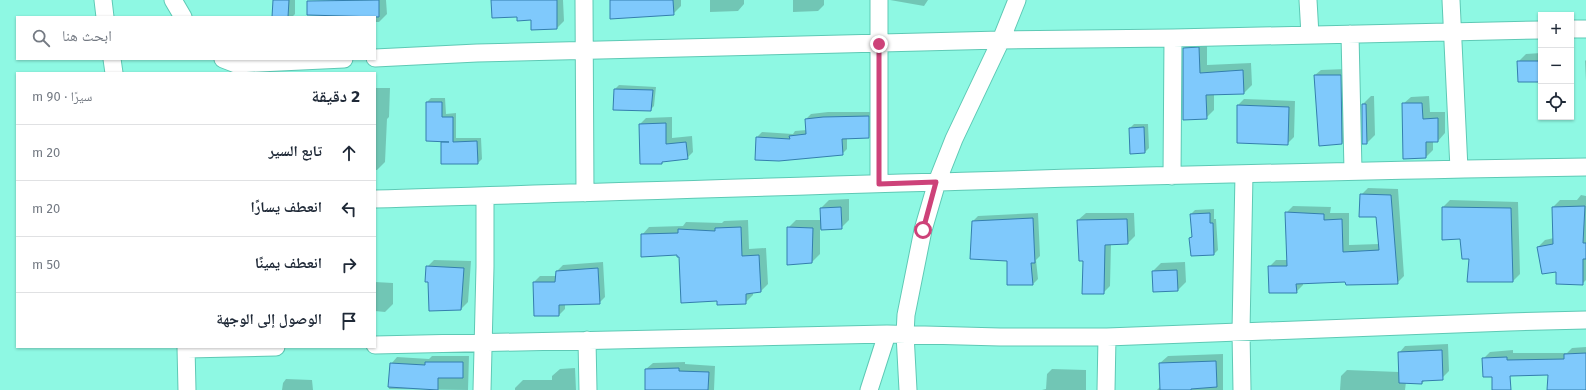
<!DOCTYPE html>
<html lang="ar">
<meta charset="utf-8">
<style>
body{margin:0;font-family:"Fira Sans","Noto Naskh Arabic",sans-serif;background:#f6f6f7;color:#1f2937;direction:rtl}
.controls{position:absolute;right:12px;top:12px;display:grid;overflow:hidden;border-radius:0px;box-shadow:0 1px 3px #0004}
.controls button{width:36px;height:36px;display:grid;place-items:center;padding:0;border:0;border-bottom:1px solid #e0e1e3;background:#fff;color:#1f2937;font:20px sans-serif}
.stop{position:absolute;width:12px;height:12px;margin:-9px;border:3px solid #cd4279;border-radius:50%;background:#fff}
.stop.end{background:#cd4279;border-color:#fff;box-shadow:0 1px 4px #0008}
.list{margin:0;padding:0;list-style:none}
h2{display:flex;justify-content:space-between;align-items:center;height:52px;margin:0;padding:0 16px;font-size:17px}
h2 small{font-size:13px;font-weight:400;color:#747a83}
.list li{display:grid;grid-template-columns:26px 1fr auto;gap:12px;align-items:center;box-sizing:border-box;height:56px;padding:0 16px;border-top:1px solid #e0e1e3}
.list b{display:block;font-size:15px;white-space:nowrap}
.list em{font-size:13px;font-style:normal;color:#747a83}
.icon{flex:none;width:22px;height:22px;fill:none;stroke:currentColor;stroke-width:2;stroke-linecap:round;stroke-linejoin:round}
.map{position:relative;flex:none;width:1586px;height:390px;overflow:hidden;direction:ltr}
.search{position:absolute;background:#fff;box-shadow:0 1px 3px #0004;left:16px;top:16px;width:360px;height:44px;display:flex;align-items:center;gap:10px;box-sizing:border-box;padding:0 14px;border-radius:0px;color:#747a83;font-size:15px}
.panel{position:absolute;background:#fff;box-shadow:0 1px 3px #0004;left:16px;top:72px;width:360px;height:276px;border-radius:0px;direction:rtl}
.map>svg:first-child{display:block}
.shadow{fill:#0003}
.building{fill:#7fc9fc;stroke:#347fae}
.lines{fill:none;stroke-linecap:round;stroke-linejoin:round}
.street-casing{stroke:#5ec9b5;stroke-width:19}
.street{stroke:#fff;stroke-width:17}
.route{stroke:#cd4279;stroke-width:5}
</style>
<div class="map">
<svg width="1586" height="390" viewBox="0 0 1586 390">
<rect width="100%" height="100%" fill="#8ef8e3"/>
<path class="shadow" d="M 274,0 L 295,0 L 295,14 L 292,17 L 273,17 Z
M 335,0 L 386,0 L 387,14 L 379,22 L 375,22 L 375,17 L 346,17 L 346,15 L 334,15 Z
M 492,0 L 563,0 L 564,21 L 557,28 L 532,19 L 517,16 Z
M 611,0 L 681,0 L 681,6 L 673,14 Z
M 710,0 L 744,0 L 744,4 L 738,11 L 710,12 Z
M 793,0 L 824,0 L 824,5 L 818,11 L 793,12 Z
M 890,0 L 928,0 L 924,6 Z
M 1192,40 L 1207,40 L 1207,65 L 1251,63 L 1252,85 L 1244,93 L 1214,94 L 1214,110 L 1206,118 L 1184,48 Z
M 1541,53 L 1541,81 L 1518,62 L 1526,54 Z
M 1586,60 L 1586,81 L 1585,61 Z
M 1346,69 L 1348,138 L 1342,143 L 1315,75 L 1321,70 Z
M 619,85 L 656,87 L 654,106 L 650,110 L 615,89 Z
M 375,88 L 390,88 L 389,117 L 387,119 L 385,162 L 377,170 L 375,170 Z
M 1371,96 L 1374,96 L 1375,135 L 1367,143 L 1363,104 Z
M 1429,96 L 1430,112 L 1445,112 L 1445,133 L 1438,141 L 1433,141 L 1433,150 L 1426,157 L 1403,104 L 1411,97 Z
M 431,98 L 445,98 L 446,114 L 456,113 L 456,138 L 481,138 L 482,159 L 478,163 L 442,143 L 444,141 L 427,102 Z
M 1244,99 L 1295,101 L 1294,137 L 1287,144 L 1238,142 L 1238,105 Z
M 828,112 L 874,112 L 874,132 L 869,137 L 847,138 L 847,149 L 842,154 L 757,137 L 762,132 L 793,134 L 795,131 L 807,130 L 806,119 L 811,114 Z
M 672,117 L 672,138 L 692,136 L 693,152 L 687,158 L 664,161 L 661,163 L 640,124 L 646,118 Z
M 1134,124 L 1148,124 L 1149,148 L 1145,152 L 1130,128 Z
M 1368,188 L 1398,189 L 1404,276 L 1397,283 L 1346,281 L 1303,283 L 1303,285 L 1296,292 L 1269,267 L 1276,260 L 1287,260 L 1286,213 L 1293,206 L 1331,207 L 1330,213 L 1349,213 L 1349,245 L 1379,244 L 1377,216 L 1361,195 Z
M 1581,195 L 1586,196 L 1586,280 L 1582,284 L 1557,271 L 1538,247 L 1545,240 L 1554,238 L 1553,207 L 1560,200 L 1577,200 Z
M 849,199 L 849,220 L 841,228 L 820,229 L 820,254 L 812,262 L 788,228 L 796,220 L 821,220 L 821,208 L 829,200 Z
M 1450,200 L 1518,202 L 1520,274 L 1513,281 L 1461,238 L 1443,207 Z
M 1214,209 L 1214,219 L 1216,219 L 1218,250 L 1214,254 L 1190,238 L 1192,236 L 1191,214 L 1195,210 Z
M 1038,213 L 1040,256 L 1036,260 L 1038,279 L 1033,284 L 1008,260 L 973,221 L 978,216 Z
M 1086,213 L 1134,213 L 1135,236 L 1128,243 L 1111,244 L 1110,286 L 1103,293 L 1084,260 L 1078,220 Z
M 748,220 L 749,249 L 766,248 L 768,284 L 761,291 L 753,292 L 753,295 L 745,303 L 718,300 L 678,254 L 642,235 L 649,227 L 683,226 L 686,222 L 722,223 L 724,221 Z
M 434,260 L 471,261 L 468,302 L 461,309 L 427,267 Z
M 603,262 L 605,297 L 599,303 L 565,304 L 565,309 L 559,315 L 534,282 L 540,276 L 557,276 L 557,271 L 563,265 Z
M 1185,262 L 1186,282 L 1178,290 L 1153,271 L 1161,263 Z
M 375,282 L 393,283 L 393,304 L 385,312 L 375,311 Z
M 1448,344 L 1449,371 L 1443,377 L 1428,378 L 1422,383 L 1406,382 L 1405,390 L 1340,390 L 1341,376 L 1347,370 L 1399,372 L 1399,353 L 1405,346 Z
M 1586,347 L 1586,390 L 1548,390 L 1549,374 L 1483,359 L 1490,352 L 1513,350 L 1513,353 L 1567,353 L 1572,348 Z
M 1223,354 L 1223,390 L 1157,390 L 1161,386 L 1160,363 L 1168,356 Z
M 432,356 L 469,356 L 468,390 L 389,389 L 391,364 L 397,357 L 429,359 Z
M 685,362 L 685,364 L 715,366 L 714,390 L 646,390 L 646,369 L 653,363 Z
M 575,368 L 576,390 L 515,390 L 515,388 L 523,380 L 552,380 L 552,376 L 560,369 Z
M 1052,369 L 1086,370 L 1086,390 L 1042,390 L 1046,389 L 1047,374 Z
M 286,379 L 312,380 L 313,390 L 282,390 L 283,383 Z"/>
<path class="building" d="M 273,0 L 289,0 L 288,17 L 272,17 Z
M 379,0 L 379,17 L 307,15 L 307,1 Z
M 491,0 L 557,0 L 557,29 L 531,30 L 531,20 L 517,21 L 517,17 L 492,18 Z
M 610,0 L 673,0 L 674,15 L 610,19 Z
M 1199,47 L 1200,73 L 1243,70 L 1244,94 L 1206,95 L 1207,119 L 1183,120 L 1183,48 Z
M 1517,61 L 1541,61 L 1541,82 L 1518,82 Z
M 1314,75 L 1341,75 L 1342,144 L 1319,146 Z
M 614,89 L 653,90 L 651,111 L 613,110 Z
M 426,102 L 442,102 L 442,117 L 453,117 L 453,142 L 477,141 L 478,164 L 441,164 L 441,142 L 449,142 L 426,141 Z
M 1402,103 L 1422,103 L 1423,119 L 1438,118 L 1438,142 L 1426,142 L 1426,158 L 1403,159 Z
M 1362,104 L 1366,104 L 1367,144 L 1362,144 Z
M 1237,105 L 1289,107 L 1288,145 L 1237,143 Z
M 869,116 L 869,138 L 842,139 L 843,155 L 779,161 L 755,160 L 756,137 L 790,139 L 789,136 L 806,134 L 805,119 L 823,117 Z
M 666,123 L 666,144 L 686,142 L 688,159 L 662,162 L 662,164 L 640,164 L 639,124 Z
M 1144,127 L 1145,153 L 1130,154 L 1129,128 Z
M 1360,194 L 1391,195 L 1398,284 L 1346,285 L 1345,282 L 1296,284 L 1297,293 L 1269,293 L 1268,266 L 1287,266 L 1285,212 L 1324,214 L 1324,220 L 1342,219 L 1343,252 L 1379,250 L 1376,217 L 1359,217 Z
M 1585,206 L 1583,243 L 1586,243 L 1586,259 L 1583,259 L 1583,285 L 1556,284 L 1556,272 L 1542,274 L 1537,247 L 1553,244 L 1552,207 Z
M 841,207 L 842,229 L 821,230 L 820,208 Z
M 1442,207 L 1511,208 L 1513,282 L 1467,282 L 1469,259 L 1462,259 L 1460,239 L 1442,240 Z
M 1210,213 L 1210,223 L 1213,223 L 1214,255 L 1191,256 L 1189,238 L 1192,237 L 1190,214 Z
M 1033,218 L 1035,263 L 1031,263 L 1033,285 L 1007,285 L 1007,261 L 970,259 L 972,221 Z
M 1127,219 L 1128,244 L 1105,245 L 1104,294 L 1082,294 L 1083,261 L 1079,261 L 1077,220 Z
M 741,227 L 742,256 L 759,255 L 761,292 L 746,294 L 746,304 L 717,305 L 717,301 L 681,303 L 679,257 L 677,257 L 677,255 L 641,257 L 641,234 L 678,233 L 678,229 L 715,231 L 715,228 Z
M 787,227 L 813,228 L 812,263 L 787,265 Z
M 426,266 L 464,268 L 461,310 L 429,311 L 428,282 L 425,282 Z
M 598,268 L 600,304 L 559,305 L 559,316 L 534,316 L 533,282 L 555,282 L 556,271 Z
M 1177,270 L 1178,291 L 1153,292 L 1152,271 Z
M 1442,350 L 1443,380 L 1422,381 L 1422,384 L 1399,383 L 1398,352 Z
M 1586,353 L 1586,390 L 1547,390 L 1548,375 L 1510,376 L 1511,390 L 1492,390 L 1492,377 L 1483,377 L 1482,358 L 1507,357 L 1507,360 L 1564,359 L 1564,354 Z
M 1216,361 L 1217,387 L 1191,389 L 1191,390 L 1160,390 L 1159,363 Z
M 425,362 L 463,362 L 463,378 L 438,378 L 438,390 L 388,387 L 390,363 L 425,365 Z
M 679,368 L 679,371 L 709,372 L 708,390 L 645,390 L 645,369 Z"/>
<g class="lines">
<g class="street-casing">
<path id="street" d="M 103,0 L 105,17
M 173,0 L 183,17
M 584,0 L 585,193
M 879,0 L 879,183
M 1308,0 L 1310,35
M 1451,0 L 1459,169
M 1571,29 L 1586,29
M 1350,34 L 1353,171
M 375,58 L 477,53 L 1001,40 L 1173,38 L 1541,30
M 112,59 L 114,73
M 223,59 L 236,64 L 344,59
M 1172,176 L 1173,38
M 375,199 C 779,187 1182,173 1586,167
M 587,340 L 588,390
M 375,345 L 887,334 L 1000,337 L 1107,337 L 1509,322 L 1586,320
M 186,347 L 187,390
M 187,349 L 276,347
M 482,390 L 485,267 L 485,196
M 869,390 L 887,334
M 908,390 L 905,334 L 906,315 L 923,230 L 937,182 L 954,139 L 1001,40 L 1017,0
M 1106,390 L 1107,337
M 1242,390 L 1241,331 L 1244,174"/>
</g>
<use href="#street" class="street"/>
</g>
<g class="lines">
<path class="route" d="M 879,44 L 879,184 L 936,182 L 923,230"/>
</g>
</svg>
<div class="controls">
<button>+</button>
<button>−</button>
<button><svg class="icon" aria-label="locate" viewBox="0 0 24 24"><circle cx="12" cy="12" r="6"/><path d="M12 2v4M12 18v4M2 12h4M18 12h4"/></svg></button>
</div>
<div class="stop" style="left:923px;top:230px"></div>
<div class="stop end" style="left:879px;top:44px"></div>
<div class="search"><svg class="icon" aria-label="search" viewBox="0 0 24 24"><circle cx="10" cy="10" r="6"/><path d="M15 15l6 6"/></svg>ابحث هنا</div>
<section class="panel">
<h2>2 دقيقة<small>سيرًا · 90 m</small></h2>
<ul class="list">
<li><svg class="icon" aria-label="ahead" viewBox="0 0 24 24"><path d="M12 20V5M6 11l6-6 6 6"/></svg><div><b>تابع السير</b></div><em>20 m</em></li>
<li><svg class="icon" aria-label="left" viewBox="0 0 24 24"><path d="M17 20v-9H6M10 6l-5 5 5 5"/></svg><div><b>انعطف يسارًا</b></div><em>20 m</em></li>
<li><svg class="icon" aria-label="right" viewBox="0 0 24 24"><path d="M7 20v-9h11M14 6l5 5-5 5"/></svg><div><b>انعطف يمينًا</b></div><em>50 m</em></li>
<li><svg class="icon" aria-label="arrive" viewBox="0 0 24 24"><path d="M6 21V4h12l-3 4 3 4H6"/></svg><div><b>الوصول إلى الوجهة</b></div></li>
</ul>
</section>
</div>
